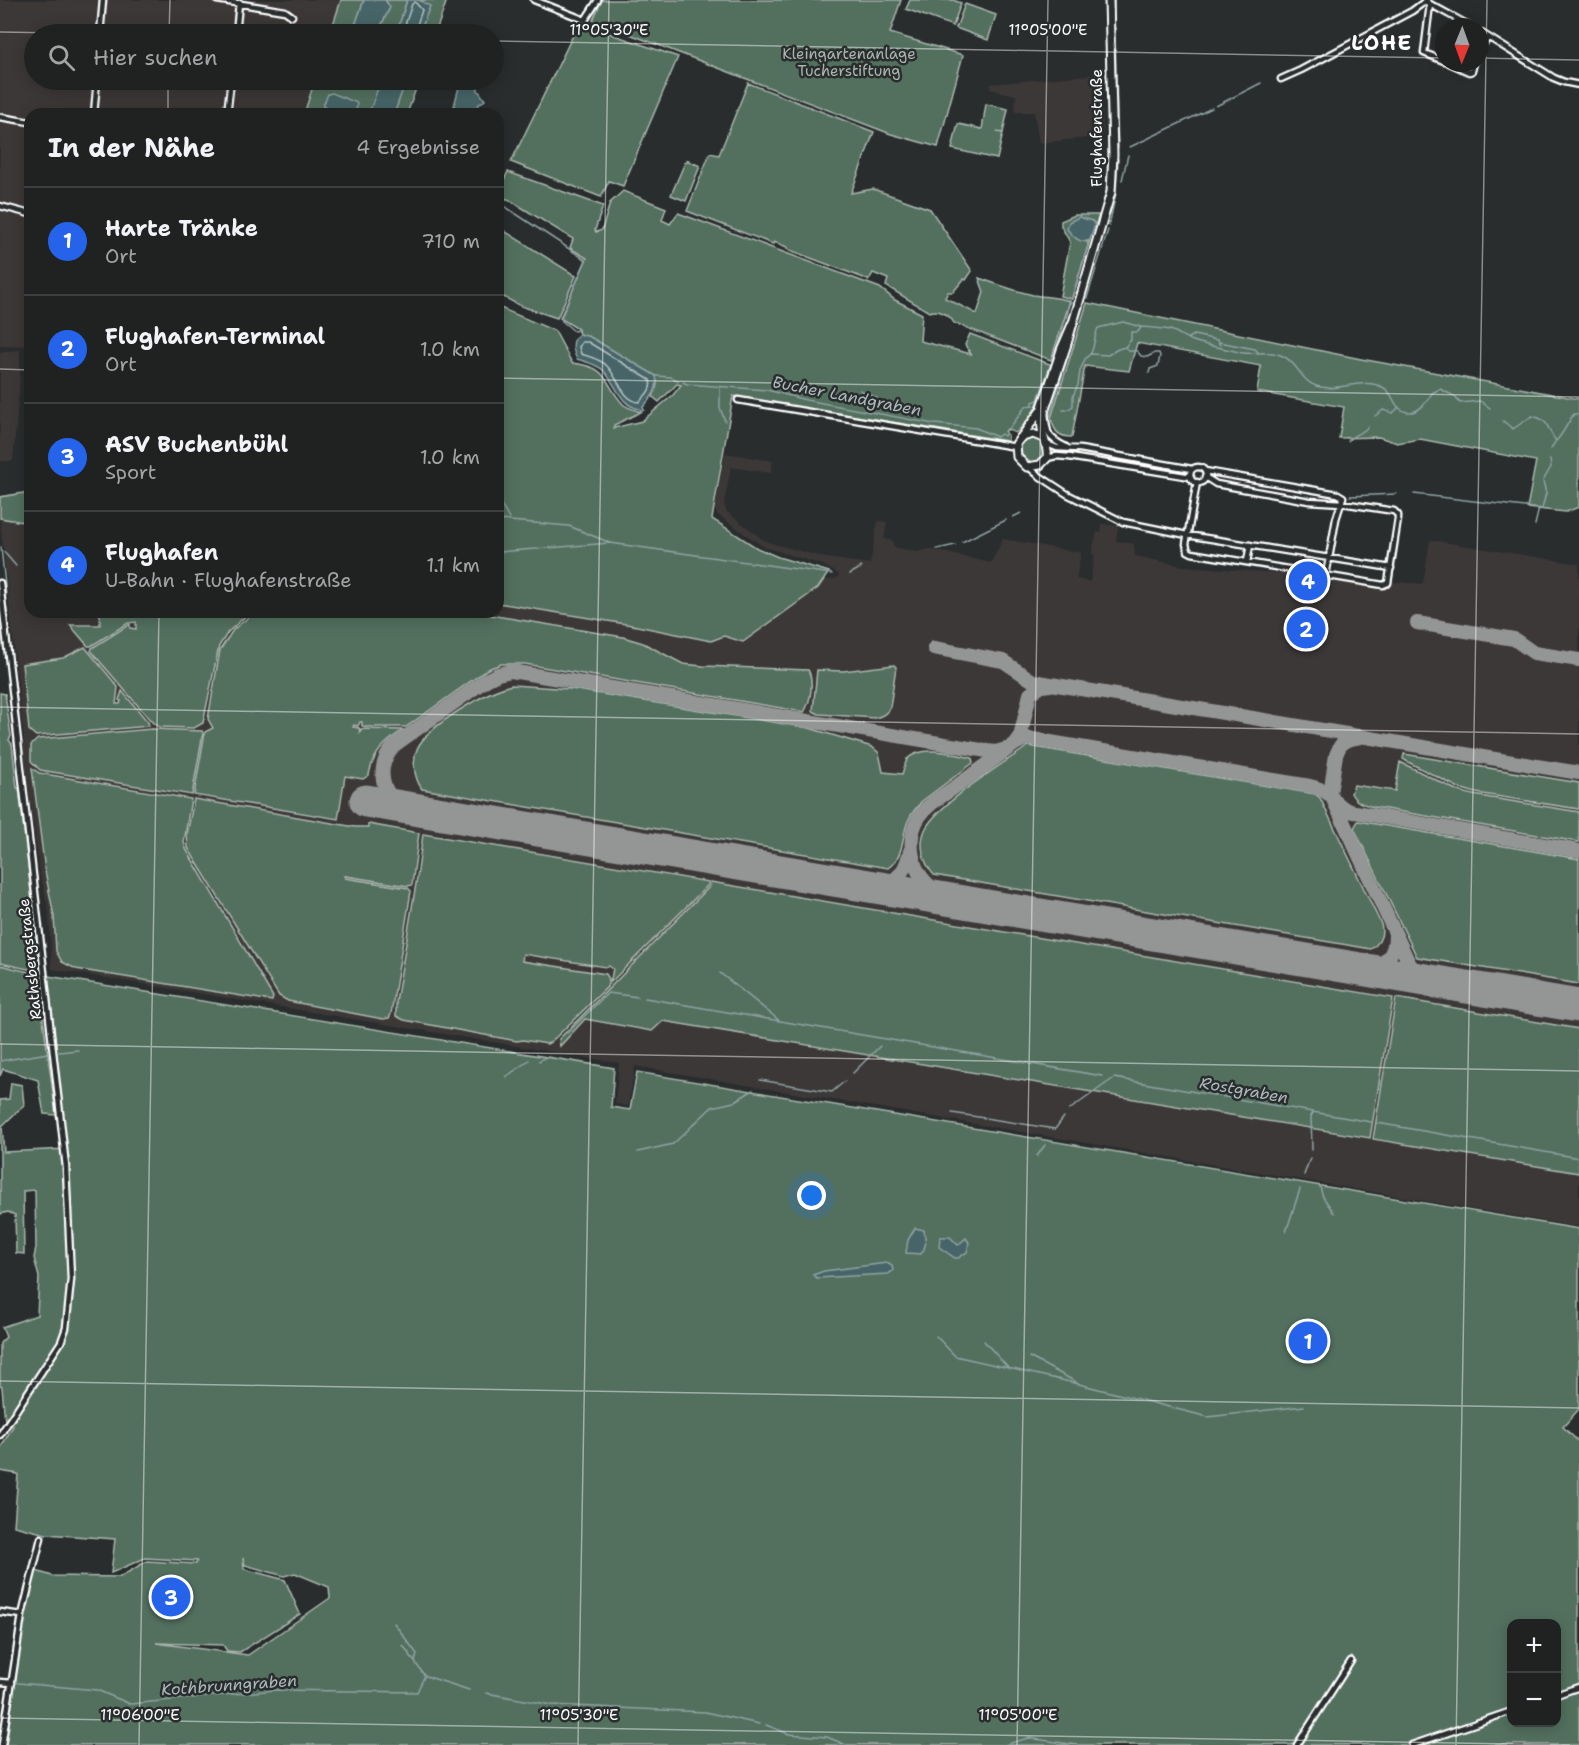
<!DOCTYPE html>
<html lang="de">
<meta charset="utf-8">
<style>
body{margin:0;font-family:"Shantell Sans",sans-serif;background:#2d2f2f;color:#f1f3f6}
.controls{position:absolute;right:18px;bottom:18px;display:grid;overflow:hidden;border-radius:12px;box-shadow:0 3px 15px #0003}
.controls button{width:54px;height:54px;display:grid;place-items:center;padding:0;border:0;border-bottom:2px solid #3d3f40;background:#202222;color:#f1f3f6;font:30px sans-serif}
.compass{position:absolute;left:1435px;top:18px;width:54px;height:54px;border-radius:50%;background:#202222;box-shadow:0 3px 15px #0003;rotate:181deg}
.you{position:absolute;left:812px;top:1196px;width:21px;height:21px;margin:-15px;border:4px solid #fff;border-radius:50%;background:#1a73e8;box-shadow:0 0 0 9px #1a73e833}
.badge{display:grid;place-items:center;width:39px;height:39px;border-radius:50%;background:#2563eb;color:#fff;font-size:20px;font-weight:700}
.pin{position:absolute;translate:-50% -50%;border:3px solid #fff;box-shadow:0 2px 6px #0006}
.list{margin:0;padding:0;list-style:none}
h2{display:flex;justify-content:space-between;align-items:center;height:78px;margin:0;padding:0 24px;font-size:26px}
h2 small{font-size:20px;font-weight:400;color:#a2a4a5}
.list li{display:grid;grid-template-columns:39px 1fr auto;gap:18px;align-items:center;box-sizing:border-box;height:108px;padding:0 24px;border-top:2px solid #3d3f40}
.list b{display:block;font-size:22px;white-space:nowrap}
.list p{margin:0;font-size:20px;white-space:nowrap;color:#a2a4a5}
.list em{font-size:20px;font-style:normal;color:#a2a4a5}
.icon{flex:none;width:33px;height:33px;fill:none;stroke:currentColor;stroke-width:2;stroke-linecap:round;stroke-linejoin:round}
.map{position:relative;flex:none;width:1579px;height:1745px;overflow:hidden}
.search{position:absolute;background:#202222;box-shadow:0 3px 15px #0003;left:24px;top:24px;width:480px;height:66px;display:flex;align-items:center;gap:15px;box-sizing:border-box;padding:0 21px;border-radius:33px;color:#a2a4a5;font-size:22px}
.panel{position:absolute;background:#202222;box-shadow:0 3px 15px #0003;left:24px;top:108px;width:480px;height:510px;border-radius:18px}
.map>svg:first-child{display:block}
.built{fill:#3d3938}
.green{fill:#536f5e;stroke:#a9b7ae;stroke-width:1.5;fill-rule:evenodd}
.water{fill:#466567;stroke:#90a3a4;stroke-width:1.5}
.lines{fill:none;stroke-linecap:round;stroke-linejoin:round}
.shore{stroke:#b5c1c2;stroke-width:1.5}
.stream{stroke:#90a3a4;stroke-width:1.5}
.taxiway{stroke:#949696;stroke-width:14}
.runway{stroke:#949696;stroke-width:33}
.minor-casing{stroke:#fff;stroke-width:9}
.secondary-casing{stroke:#fff;stroke-width:11}
.minor{stroke:#2a2d2e;stroke-width:4.5}
.secondary{stroke:#2a2d2e;stroke-width:7}
.ticks{fill:none;stroke:#fff;stroke-width:1.5;stroke-opacity:0.45}
.labels{text-anchor:middle;dominant-baseline:central;stroke-width:5;stroke-linejoin:round;paint-order:stroke}
.park-label{font-size:15px;fill:#a9b7ae;stroke:#2a2d2e}
.street-label{font-size:15px;fill:#fff;stroke:#2a2d2e}
.water-label{font-size:16px;font-style:italic;fill:#acbabb;stroke:#2a2d2e}
.district-label{font-size:21px;font-weight:bold;letter-spacing:1.5px;fill:#fff;stroke:#2a2d2e}
.ticks-label{font-size:15px;text-anchor:middle;fill:#fff;stroke:#2a2d2e;stroke-width:5;stroke-linejoin:round;paint-order:stroke}
</style>
<div class="map">
<svg width="1579" height="1745" viewBox="0 0 1579 1745">
<rect width="100%" height="100%" fill="#2a2d2e"/>
<filter id="ink" filterUnits="userSpaceOnUse"><feTurbulence type="fractalNoise" baseFrequency=".0167" numOctaves="2"/><feDisplacementMap in="SourceGraphic" scale="12" xChannelSelector="R" yChannelSelector="G"/><feConvolveMatrix kernelMatrix="1 2 1 2 8 2 1 2 1" color-interpolation-filters="sRGB"/></filter>
<g filter="url(#ink)">
<path class="built" d="M 0,0 L 341,0 L 330,34 L 34,34 L 34,80 L 315,80 L 304,114 L 30,114 L 30,346 L 0,345 Z
M 1101,74 L 1103,136 L 1039,143 L 1034,112 L 1015,112 L 1016,95 L 990,89 L 991,84 Z
M 20,350 L 20,378 L 13,461 L 0,461 L 0,352 Z
M 725,453 L 773,461 L 771,473 L 731,467 L 724,503 L 726,511 L 762,539 L 770,543 L 826,558 L 870,564 L 878,521 L 887,522 L 884,539 L 893,541 L 893,547 L 916,552 L 929,549 L 991,563 L 1003,539 L 1081,553 L 1076,579 L 1090,582 L 1095,555 L 1092,554 L 1094,543 L 1097,532 L 1101,533 L 1102,524 L 1118,526 L 1116,541 L 1134,544 L 1135,556 L 1182,566 L 1423,584 L 1430,540 L 1579,564 L 1579,1227 L 635,1066 L 628,1106 L 615,1104 L 619,1063 L 52,969 L 49,911 L 40,874 L 23,746 L 24,739 L 0,518 L 30,523 L 30,612 L 498,612 L 498,603 L 632,625 L 807,583 L 838,578 L 839,574 L 823,565 L 764,547 L 718,515 L 715,509 Z"/>
<path class="green" d="M 341,0 L 364,0 L 352,34 L 330,34 Z
M 385,0 L 407,0 L 398,29 L 405,34 L 377,34 L 390,7 Z
M 419,0 L 447,0 L 435,34 L 419,34 L 429,6 Z
M 602,0 L 901,0 L 890,33 L 963,55 L 938,147 L 891,134 L 593,20 Z
M 910,0 L 953,0 L 961,3 L 953,26 L 906,9 Z
M 965,4 L 996,15 L 988,40 L 956,28 Z
M 579,23 L 678,57 L 623,186 L 609,181 L 601,197 L 511,162 Z
M 315,80 L 338,80 L 341,84 L 360,87 L 362,80 L 381,80 L 370,114 L 356,114 L 357,111 L 323,106 L 334,114 L 304,114 Z
M 406,80 L 419,80 L 407,114 L 394,114 Z
M 748,83 L 874,132 L 851,193 L 873,189 L 930,209 L 972,271 L 966,280 L 964,279 L 953,292 L 948,292 L 945,298 L 977,314 L 984,292 L 979,278 C 997,284 1014,291 1033,295 C 1045,297 1057,297 1070,301 L 1051,360 L 954,323 C 949,314 939,309 929,312 L 886,286 L 888,279 L 873,273 L 869,280 L 787,249 L 787,247 L 774,242 L 773,244 L 687,211 L 710,153 L 719,155 Z
M 986,104 L 1008,109 L 1003,133 L 996,132 L 1003,133 L 997,159 L 952,149 L 958,124 L 982,129 Z
M 686,160 L 700,166 L 686,201 L 671,195 Z
M 508,172 L 603,206 L 595,230 L 596,232 L 602,230 L 610,203 L 623,191 L 666,208 L 662,220 L 670,224 L 678,213 L 880,288 L 895,300 L 922,314 L 920,341 L 971,354 L 965,345 L 970,334 L 1052,365 C 1042,393 1039,409 1018,431 L 1015,433 L 1007,429 L 1005,432 L 1008,435 L 1008,441 L 733,396 L 712,519 L 757,548 L 778,557 L 829,572 L 818,588 L 743,642 L 724,636 L 711,641 L 632,625 L 498,603 L 498,307 L 555,331 L 572,363 C 610,367 603,382 623,404 C 627,408 635,410 641,412 L 614,425 L 614,428 L 642,421 L 673,395 L 681,385 L 677,384 L 659,402 L 653,397 L 657,385 L 656,376 L 590,337 L 579,334 L 578,329 L 560,318 L 587,258 L 570,248 L 573,239 L 508,199 L 498,198 L 498,191 Z
M 1075,215 L 1099,215 L 1095,225 L 1092,221 L 1080,219 L 1087,242 L 1090,240 L 1072,299 L 1060,296 L 1070,242 L 1061,226 L 1061,221 Z
M 498,227 L 576,276 L 557,318 L 521,306 L 498,294 Z
M 1087,303 L 1361,359 L 1579,399 L 1579,507 L 1566,512 L 1527,508 L 1536,461 L 1420,439 L 1397,443 L 1379,437 L 1339,438 L 1344,407 L 1257,392 L 1261,366 L 1137,343 L 1129,371 L 1085,366 L 1072,437 C 1058,437 1054,431 1051,418 Z
M 1040,437 L 1047,452 L 1040,462 L 1027,463 C 1019,455 1015,447 1024,438 Z
M 30,492 L 30,523 L 0,518 L 0,497 Z
M 100,612 L 250,612 L 228,632 L 219,646 L 203,723 L 194,728 L 159,727 L 152,722 L 91,651 L 92,648 L 130,624 L 130,628 L 136,629 L 136,622 L 128,623 L 91,646 L 88,646 L 70,625 L 100,625 Z
M 255,612 L 472,612 L 623,637 L 643,643 L 683,664 L 703,666 L 808,670 C 814,680 811,702 804,712 L 525,664 L 501,664 L 488,669 L 406,727 L 366,727 L 362,726 L 362,722 L 360,722 L 358,726 L 354,725 L 353,727 L 359,728 L 360,732 L 361,729 L 403,730 C 385,742 373,753 369,775 L 363,779 L 345,776 L 338,819 L 194,795 L 205,732 L 213,728 L 208,719 L 220,650 L 233,630 Z
M 85,647 L 118,687 L 116,704 L 120,704 L 121,701 L 119,700 L 122,691 L 148,722 L 149,726 L 36,736 L 29,730 L 22,664 L 63,658 Z
M 894,665 L 896,667 L 890,707 C 887,714 882,716 875,718 L 819,714 L 813,711 L 817,670 L 843,671 Z
M 512,685 L 571,689 L 809,728 L 872,747 L 879,753 L 883,772 L 902,774 L 907,759 C 924,744 952,754 972,758 L 973,763 L 922,801 C 917,807 911,813 908,821 C 901,837 905,856 888,868 L 422,789 C 414,778 412,761 417,749 C 427,726 488,690 512,685 Z
M 0,693 L 5,694 L 11,736 L 9,740 L 12,744 L 17,788 L 19,788 L 39,960 L 37,971 L 0,963 Z
M 152,729 L 202,731 L 203,733 L 192,795 L 40,770 L 31,761 L 31,745 L 38,739 Z
M 1028,746 L 1315,794 L 1320,798 L 1381,924 C 1384,935 1380,943 1371,949 L 934,875 C 923,863 918,843 926,828 C 940,802 1003,764 1028,746 Z
M 1404,754 L 1579,783 L 1579,809 L 1476,793 L 1459,788 L 1408,762 L 1403,759 Z
M 1400,762 L 1458,791 L 1473,795 L 1579,812 L 1579,842 L 1374,807 C 1363,804 1356,803 1351,793 L 1354,785 L 1395,791 Z
M 32,768 L 39,773 L 191,799 L 184,842 L 186,849 L 270,992 L 273,997 L 272,1001 L 76,969 L 62,962 L 56,951 L 54,916 L 45,871 Z
M 194,799 L 355,827 L 368,827 L 368,824 L 419,833 L 412,885 L 408,886 L 345,876 L 345,878 L 408,888 L 411,891 L 391,1014 L 389,1018 L 383,1019 L 288,1001 L 279,996 L 188,848 L 187,834 Z
M 1358,821 L 1579,859 L 1579,984 L 1417,957 L 1354,828 Z
M 423,834 L 709,882 L 708,885 L 610,983 L 613,969 L 609,966 L 606,967 L 523,954 L 522,961 L 606,974 L 609,979 L 607,987 L 551,1042 L 547,1044 L 523,1040 L 517,1041 L 404,1020 L 396,1016 L 396,1002 L 417,878 Z
M 711,882 L 1393,998 L 1370,1138 L 663,1021 L 652,1031 L 585,1019 L 560,1046 L 559,1039 L 710,886 Z
M 0,965 L 37,974 L 56,1115 L 44,1114 L 38,1080 L 3,1069 L 0,1076 Z
M 48,976 L 614,1068 L 611,1107 L 630,1110 L 637,1072 L 1579,1229 L 1579,1409 L 1563,1427 L 1579,1442 L 1579,1745 L 6,1745 L 24,1620 L 36,1571 L 52,1576 L 120,1577 L 147,1561 L 196,1564 L 197,1561 L 145,1558 L 111,1573 L 115,1539 L 46,1534 L 14,1526 L 18,1474 L 0,1471 L 0,1449 L 13,1426 L 5,1422 L 2,1387 L 0,1386 L 0,1343 L 6,1337 L 2,1327 L 37,1315 L 39,1277 L 34,1258 L 36,1247 L 35,1190 L 23,1191 L 24,1254 L 16,1253 L 15,1215 L 8,1212 L 0,1214 L 0,1100 L 9,1099 L 11,1083 L 22,1085 L 24,1105 L 2,1126 L 4,1152 L 67,1149 ZM 243,1558 L 245,1565 L 284,1576 L 295,1573 L 329,1587 L 330,1598 L 248,1655 L 156,1643 L 223,1645 L 227,1651 L 240,1652 L 300,1614 L 285,1580 L 244,1569 ZM 1512,1624 L 1556,1624 L 1556,1722 L 1512,1722 Z
M 1396,998 L 1579,1029 L 1579,1173 L 1373,1139 Z"/>
<path class="water" d="M 364,0 L 385,0 L 390,7 L 377,34 L 352,34 Z
M 407,0 L 419,0 L 430,6 L 419,34 L 405,34 L 398,29 Z
M 381,80 L 406,80 L 394,114 L 369,113 Z
M 466,80 L 478,86 L 478,90 L 485,100 L 478,105 L 475,114 L 452,114 L 459,87 Z
M 332,93 L 357,103 L 356,114 L 334,114 L 323,106 L 328,94 Z
M 1079,217 L 1092,221 L 1095,225 L 1090,240 C 1080,245 1073,236 1067,229 L 1069,222 Z
M 579,334 L 590,337 L 656,376 C 659,390 652,397 643,407 L 644,410 L 641,411 L 640,409 C 620,406 616,384 604,371 C 597,364 586,362 577,359 C 573,351 570,341 579,334 Z
M 915,1228 L 924,1230 C 925,1239 928,1245 921,1254 L 906,1253 L 908,1240 Z
M 940,1237 L 950,1237 L 958,1245 L 966,1238 L 969,1243 L 967,1252 L 958,1258 L 955,1258 L 939,1247 Z
M 887,1263 L 892,1266 L 893,1271 L 888,1274 L 817,1278 L 813,1275 L 824,1271 Z"/>
<g class="lines">
<path class="shore" d="M 408,34 L 405,25 L 412,4 L 415,2 L 422,10 L 414,34
M 582,342 L 588,342 L 650,380 C 653,389 645,396 639,402 C 623,401 617,376 607,366 C 600,359 590,357 581,354 L 579,347 Z"/>
<path class="stream" d="M 1114,0 L 1114,23
M 1115,28 L 1117,116
M 1216,106 L 1261,83
M 1117,117 L 1118,148
M 1108,132 L 1108,153
M 1130,147 L 1212,108
M 1122,180 L 1128,155
M 1107,186 L 1108,157
M 1105,199 L 1107,188
M 498,202 L 586,260 L 561,318 L 562,321 L 574,331 L 577,330 L 579,334
M 1109,226 L 1116,193 L 1118,159
M 1072,297 L 1088,245 L 1087,242
M 1075,298 L 1094,240
M 1087,298 L 1108,230
M 1072,310 L 1075,303
M 1067,324 L 1071,313
M 1074,336 L 1084,304
M 1188,338 L 1194,335 L 1217,340 L 1220,345
M 1219,342 L 1255,349 L 1258,352
M 1125,347 L 1129,351 L 1137,351 L 1141,356 L 1147,357 L 1155,353 L 1159,353 L 1160,356 L 1158,366 L 1150,369 L 1149,373
M 1069,352 L 1072,344
M 1091,353 C 1095,345 1094,337 1098,328 L 1123,322 L 1141,327
M 1053,360 L 1071,302
M 656,376 L 671,377 L 679,381
M 683,382 L 687,384 L 767,390 L 806,400 L 934,424 L 976,428 L 997,437 L 1001,434 L 1004,436 L 1006,433
M 720,387 L 720,408 L 725,421
M 860,390 L 877,398
M 1033,405 L 1033,402 L 1038,400 L 1050,366
M 1063,410 L 1067,410 L 1073,406 L 1073,396 L 1078,385 L 1080,371 L 1085,359 L 1090,354 L 1108,355 L 1118,349 L 1125,347 L 1131,340 L 1131,332 L 1138,332 L 1141,327 C 1152,328 1163,328 1173,331 C 1180,334 1186,339 1193,341 C 1208,346 1223,348 1238,352 C 1253,356 1267,349 1283,356 C 1297,362 1301,381 1316,386 C 1337,393 1364,376 1384,388 C 1395,394 1393,411 1409,412 C 1419,413 1428,401 1432,393 L 1440,389 L 1454,396 L 1460,403 L 1480,401 L 1490,408
M 1050,416 L 1068,356
M 1375,416 L 1383,410 L 1393,413 L 1399,407
M 1503,421 L 1513,429 L 1532,416 C 1551,420 1546,429 1556,441 C 1564,433 1567,423 1574,414 L 1579,414
M 1049,426 L 1049,418
M 1009,429 L 1026,406 L 1034,405
M 1348,441 C 1354,433 1362,434 1368,427
M 1551,449 L 1555,442
M 1414,494 L 1542,509 L 1546,493 L 1543,481 L 1551,467 L 1550,459
M 1350,496 L 1396,494
M 498,499 L 509,519
M 1013,517 L 1021,513
M 498,520 L 569,526 L 608,542
M 1535,525 L 1539,508
M 962,542 L 1006,520
M 1,547 L 6,595
M 937,549 L 955,545
M 4,552 L 16,566
M 498,552 L 610,543 L 832,574
M 850,574 L 862,567
M 0,618 L 2,632
M 3,636 L 14,735
M 14,741 L 20,788
M 720,973 L 780,1021
M 645,998 L 1102,1076
M 567,1033 L 608,993 L 638,997
M 59,1052 L 78,1050
M 0,1061 L 48,1053
M 539,1061 L 544,1058
M 853,1073 L 880,1046
M 506,1077 L 529,1060
M 760,1080 L 832,1092 L 845,1081
M 1069,1110 L 1114,1078 L 1371,1122
M 952,1113 L 1055,1129 L 1064,1117
M 1377,1123 L 1579,1158
M 1312,1150 L 1311,1116 L 1313,1113
M 638,1152 L 673,1144 L 712,1107 L 734,1102 L 753,1090
M 1037,1156 L 1045,1145
M 1304,1175 L 1310,1158
M 1320,1187 L 1323,1197 L 1334,1213
M 1286,1232 L 1300,1189
M 936,1336 L 955,1356 L 1079,1384 L 1208,1417 L 1304,1406
M 984,1341 L 1009,1369
M 1029,1357 L 1076,1382
M 394,1623 L 417,1654 L 415,1662
M 403,1645 L 424,1675
M 426,1676 L 469,1690
M 18,1683 L 97,1690 L 130,1704 L 275,1690 L 417,1692 L 425,1675
M 486,1693 L 552,1705 L 705,1712 L 759,1724
M 766,1725 L 789,1734 L 827,1737 L 846,1745
M 1004,1745 L 1028,1738 L 1077,1745"/>
<path class="taxiway" d="M 1417,623 L 1514,639 L 1534,653 L 1579,660
M 934,648 L 1003,661 L 1033,681 L 1579,773
M 1361,737 L 1347,740 L 1340,746 L 1336,755 L 1330,793 L 1409,963 L 1417,973 L 1428,980
M 1015,744 L 1020,737 L 1030,694 L 1042,686 L 1050,685
M 422,810 C 414,809 405,808 399,803 C 377,789 378,761 396,744 L 486,680 L 498,674 L 511,671 L 987,751 L 996,752 L 1006,749
M 866,885 C 893,885 904,878 910,851
M 951,900 C 933,890 917,879 913,857 C 910,843 911,830 919,817 C 929,802 948,793 962,782 C 980,770 997,757 1015,744 L 1027,738 L 1310,786 C 1334,791 1330,802 1349,811 L 1579,851
M 1367,970 C 1386,964 1395,955 1395,935"/>
<path class="runway" d="M 366,801 L 1579,1006"/>
<g class="minor-casing">
<path id="minor" d="M 217,0 L 285,11 L 292,16
M 534,0 L 585,20 L 598,0
M 1428,3 L 1472,27
M 1430,4 L 1424,53 L 1444,61
M 1480,32 L 1554,78 L 1564,82 L 1579,85
M 100,34 L 103,0
M 236,34 L 239,3
M 1480,50 L 1488,37
M 1449,63 L 1469,72 L 1472,71 L 1474,63
M 1281,79 L 1301,70 L 1412,11 L 1427,0
M 94,114 L 97,80
M 227,114 L 231,80
M 0,117 L 30,122
M 0,206 L 30,214
M 738,400 L 1016,447
M 1045,412 C 1047,433 1046,437 1066,447
M 1047,444 L 1057,448 L 1080,449 L 1192,469
M 1047,458 L 1056,456 L 1069,457 L 1191,477
M1190 475a8 8 0 1 1 16 0a8 8 0 1 1-16 0Z
M 1030,468 L 1038,475 L 1067,494 L 1123,522 L 1187,535 L 1391,568
M 1205,471 L 1338,494 L 1343,497 L 1336,519 L 1326,575
M 1197,482 L 1186,544 L 1188,551 L 1192,553 L 1383,585 L 1388,583 L 1398,519 L 1398,515 L 1394,511 L 1342,503 L 1309,501 L 1216,484 L 1205,477
M 1247,562 L 1250,545
M 0,583 L 66,1167 L 71,1279 L 66,1328 L 61,1342 L 0,1435
M 0,1612 L 22,1615
M 0,1682 L 12,1683
M 1556,1695 L 1579,1687
M 2,1745 L 22,1615 L 41,1538
M 1297,1745 L 1351,1661
M 1412,1745 L 1512,1711"/>
</g>
<g class="secondary-casing">
<path id="secondary" d="M 1073,322 L 1061,350 L 1041,410 L 1016,444 L 1017,457 L 1027,467 L 1040,465 L 1047,458 C 1049,443 1039,434 1042,418 L 1066,347 L 1111,192 L 1113,154 L 1109,0
M 1020,438 L 1033,434 L 1043,438"/>
</g>
<use href="#minor" class="minor"/>
<use href="#secondary" class="secondary"/>
</g>
</g>
<path class="ticks" d="M 0,32 L 116,34M 169,34 L 170,0M 494,41 L 1444,58M 1480,58 L 1579,60M 168,114 L 168,80M 0,369 L 30,370M 498,378 L 1579,397M 0,707 L 1579,734M 0,1044 L 1579,1071M 0,1381 L 1579,1408M 0,1718 L 1570,1745M 139,1745 L 159,612M 578,1745 L 609,0M 1017,1745 L 1048,0M 1456,1745 L 1487,0"/>
<g class="labels">
<g class="park-label">
<text x="849" y="54">Kleingartenanlage<tspan x="849" dy="17">Tucherstiftung</tspan></text>
</g>
<g class="street-label">
<text transform="translate(1097 128) rotate(-90)">Flughafenstraße</text>
<text transform="translate(30 959) rotate(-96)">Rathsbergstraße</text>
</g>
<g class="water-label">
<text transform="translate(847 396) rotate(11)">Bucher Landgraben</text>
<text transform="translate(1244 1090) rotate(10)">Rostgraben</text>
<text transform="translate(229 1685) rotate(-4)">Kothbrunngraben</text>
</g>
<g class="district-label">
<text x="1382" y="43">LOHE</text>
</g>
</g>
<g class="ticks-label">
<text x="609" y="35">11°05'30"E</text>
<text x="1048" y="35">11°05'00"E</text>
<text x="140" y="1720">11°06'00"E</text>
<text x="579" y="1720">11°05'30"E</text>
<text x="1018" y="1720">11°05'00"E</text>
</g>
</svg>
<div class="controls">
<button>+</button>
<button>−</button>
</div>
<svg class="compass" viewBox="-18 -18 36 36"><path d="M0-13l5 13h-10z" fill="#e53935"/><path d="M0 13l5-13h-10z" fill="#a2a4a5"/></svg>
<div class="you"></div>
<div class="pin badge" style="left:1308px;top:1341px">1</div>
<div class="pin badge" style="left:1306px;top:629px">2</div>
<div class="pin badge" style="left:171px;top:1597px">3</div>
<div class="pin badge" style="left:1308px;top:581px">4</div>
<div class="search"><svg class="icon" aria-label="search" viewBox="0 0 24 24"><circle cx="10" cy="10" r="6"/><path d="M15 15l6 6"/></svg>Hier suchen</div>
<section class="panel">
<h2>In der Nähe<small>4 Ergebnisse</small></h2>
<ul class="list">
<li><span class="badge">1</span><div><b>Harte Tränke</b><p>Ort</p></div><em>710 m</em></li>
<li><span class="badge">2</span><div><b>Flughafen-Terminal</b><p>Ort</p></div><em>1.0 km</em></li>
<li><span class="badge">3</span><div><b>ASV Buchenbühl</b><p>Sport</p></div><em>1.0 km</em></li>
<li><span class="badge">4</span><div><b>Flughafen</b><p>U-Bahn · Flughafenstraße</p></div><em>1.1 km</em></li>
</ul>
</section>
</div>
